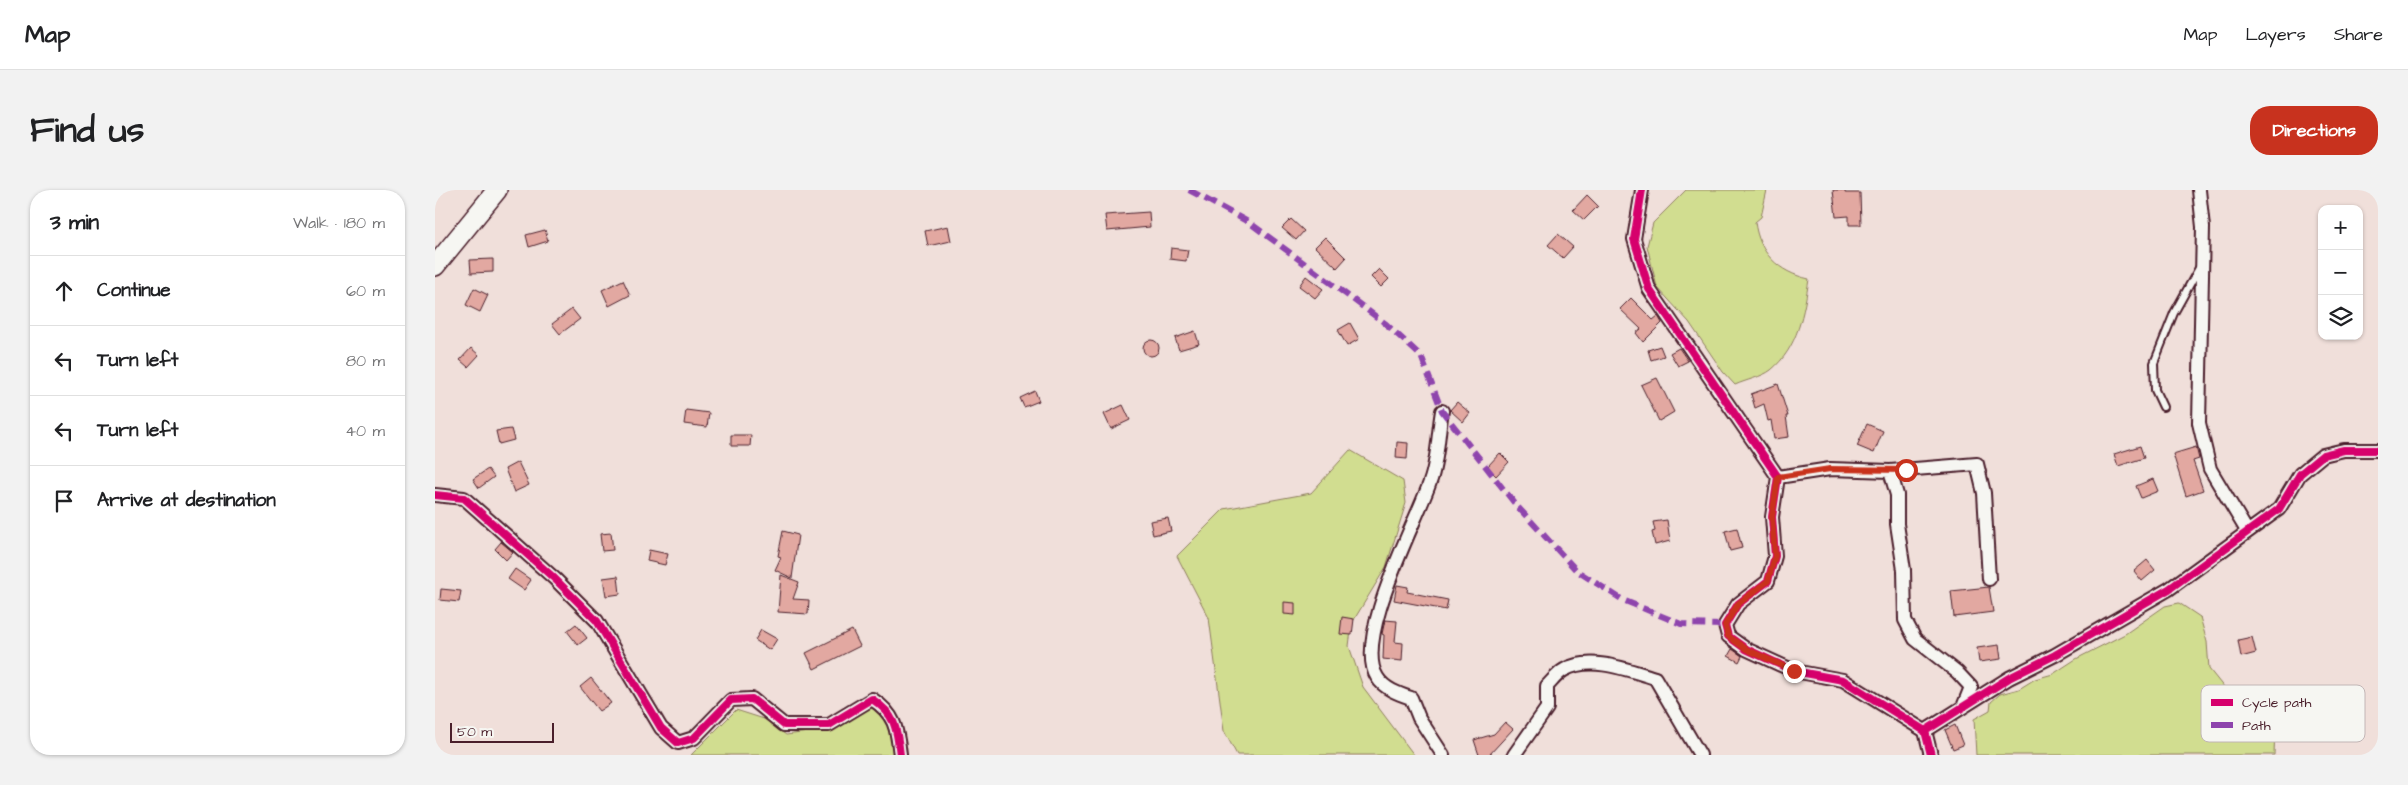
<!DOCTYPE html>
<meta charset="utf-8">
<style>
body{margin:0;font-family:"Architects Daughter",sans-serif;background:#f2f2f2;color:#202124}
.controls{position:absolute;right:15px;top:15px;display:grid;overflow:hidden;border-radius:10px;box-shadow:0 1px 4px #0004}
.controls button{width:45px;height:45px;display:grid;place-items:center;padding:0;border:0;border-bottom:1px solid #e0e0e0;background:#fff;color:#202124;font:25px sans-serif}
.scale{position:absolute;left:15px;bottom:12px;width:104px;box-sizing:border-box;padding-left:5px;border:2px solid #4a1f2b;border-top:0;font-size:14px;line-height:18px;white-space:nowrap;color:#4a1f2b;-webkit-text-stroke:4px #f6f6f2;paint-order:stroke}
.stop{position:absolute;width:15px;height:15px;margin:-11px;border:4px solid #c8321e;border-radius:50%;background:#fff}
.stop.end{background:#c8321e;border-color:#fff;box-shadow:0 1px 5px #0008}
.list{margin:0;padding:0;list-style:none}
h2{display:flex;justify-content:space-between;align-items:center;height:65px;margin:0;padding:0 20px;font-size:21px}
h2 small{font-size:16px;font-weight:400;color:#757577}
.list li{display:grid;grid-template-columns:32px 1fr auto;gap:15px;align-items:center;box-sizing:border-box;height:70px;padding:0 20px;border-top:1px solid #e0e0e0}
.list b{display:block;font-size:19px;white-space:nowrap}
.list em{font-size:16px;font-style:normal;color:#757577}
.icon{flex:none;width:28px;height:28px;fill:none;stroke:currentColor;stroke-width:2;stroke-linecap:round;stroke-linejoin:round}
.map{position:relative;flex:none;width:1943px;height:565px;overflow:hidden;border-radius:20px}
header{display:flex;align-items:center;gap:30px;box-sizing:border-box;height:70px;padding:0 25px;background:#fff;border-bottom:1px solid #e0e0e0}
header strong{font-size:24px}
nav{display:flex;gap:28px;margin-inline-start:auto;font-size:18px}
.intro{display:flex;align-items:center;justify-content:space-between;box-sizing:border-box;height:120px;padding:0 30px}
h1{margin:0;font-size:35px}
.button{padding:12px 22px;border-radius:20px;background:#c8321e;color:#fff;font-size:18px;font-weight:700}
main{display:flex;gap:30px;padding:0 30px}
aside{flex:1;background:#fff;border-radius:20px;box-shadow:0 1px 4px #0004}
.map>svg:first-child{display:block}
.green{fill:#d1dd90;stroke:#8e7e5e}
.building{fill:#e2a8a1;stroke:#4a1f2b}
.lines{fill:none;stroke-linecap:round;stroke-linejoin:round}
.lane-casing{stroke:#4a1f2b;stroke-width:10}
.street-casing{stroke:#4a1f2b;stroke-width:16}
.secondary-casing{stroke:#4a1f2b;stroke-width:22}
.lane{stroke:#f6f6f2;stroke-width:6}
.street{stroke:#f6f6f2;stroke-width:12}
.secondary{stroke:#f6f6f2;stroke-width:19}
.quiet{stroke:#8e44ad;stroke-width:6;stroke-dasharray:12 6;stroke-linecap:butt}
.cycleway-casing{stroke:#f6f6f2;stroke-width:11}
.cycleway{stroke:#d6006c;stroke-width:8}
.route{stroke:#c8321e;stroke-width:6}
.key{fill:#f6f6f2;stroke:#c2b6b6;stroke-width:1}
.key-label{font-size:14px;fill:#4a1f2b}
</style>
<header>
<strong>Map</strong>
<nav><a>Map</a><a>Layers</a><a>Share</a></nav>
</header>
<div class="intro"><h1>Find us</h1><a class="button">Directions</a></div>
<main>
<aside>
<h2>3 min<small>Walk · 180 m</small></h2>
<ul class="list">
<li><svg class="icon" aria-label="ahead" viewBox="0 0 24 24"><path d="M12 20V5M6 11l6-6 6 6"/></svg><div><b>Continue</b></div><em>60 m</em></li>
<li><svg class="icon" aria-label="left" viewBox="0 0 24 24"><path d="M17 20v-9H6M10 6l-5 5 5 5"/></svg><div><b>Turn left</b></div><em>80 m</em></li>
<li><svg class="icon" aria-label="left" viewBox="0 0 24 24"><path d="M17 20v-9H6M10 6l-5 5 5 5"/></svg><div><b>Turn left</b></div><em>40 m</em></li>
<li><svg class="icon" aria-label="arrive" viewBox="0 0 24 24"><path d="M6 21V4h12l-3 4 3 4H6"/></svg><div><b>Arrive at destination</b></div></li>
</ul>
</aside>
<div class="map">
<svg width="1943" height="565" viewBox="0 0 1943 565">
<rect width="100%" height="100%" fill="#f0dfda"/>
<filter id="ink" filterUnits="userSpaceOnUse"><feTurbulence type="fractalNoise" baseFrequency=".02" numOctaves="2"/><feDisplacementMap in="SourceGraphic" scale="10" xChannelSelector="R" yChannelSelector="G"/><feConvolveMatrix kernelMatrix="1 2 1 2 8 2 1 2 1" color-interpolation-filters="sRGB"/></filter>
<g filter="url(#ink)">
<path class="green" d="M 1251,0 L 1332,0 L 1326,27 L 1320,32 C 1324,63 1343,82 1374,89 C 1369,122 1363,158 1336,180 C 1327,187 1311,190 1300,195 L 1288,182 L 1254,132 L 1222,97 L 1212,56 L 1218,33 Z
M 915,260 L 968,291 L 971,313 L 951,377 L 917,433 L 914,456 L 928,497 L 979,565 L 802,565 L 789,541 L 774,428 L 742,366 L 789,319 L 876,303 Z
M 1744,413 L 1765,427 L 1772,452 L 1774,479 L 1790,499 L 1840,537 L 1839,565 L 1541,565 L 1539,529 L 1555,520 L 1556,512 L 1565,504 L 1584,499 L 1600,489 L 1618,484 L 1641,469 L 1690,444 L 1730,416 Z
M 434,515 L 449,523 L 457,545 L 459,565 L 256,565 L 301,520 L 329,529 L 351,545 L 396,539 Z"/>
<path class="building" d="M 1398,0 L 1410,0 L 1410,3 L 1425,3 L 1426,35 L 1414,35 L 1414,26 L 1401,27 Z
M 1152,5 L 1163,16 L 1149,30 L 1138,20 Z
M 714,22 L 715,37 L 672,41 L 670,25 Z
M 856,29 L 869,41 L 861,50 L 847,38 Z
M 513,36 L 516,51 L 493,56 L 490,41 Z
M 110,40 L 113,51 L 94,57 L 91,45 Z
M 1123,44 L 1138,57 L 1128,68 L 1113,55 Z
M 890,47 L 911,68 L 902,78 L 880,57 Z
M 736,58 L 753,60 L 751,71 L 735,69 Z
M 58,69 L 58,82 L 36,83 L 35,70 Z
M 944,79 L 954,89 L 946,97 L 936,87 Z
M 871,86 L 888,99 L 880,108 L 864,96 Z
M 188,90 L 195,105 L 174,116 L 167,100 Z
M 39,98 L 53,105 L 45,122 L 31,115 Z
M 1196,108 L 1218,130 L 1223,126 L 1227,133 L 1208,152 L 1201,143 L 1206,139 L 1185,119 Z
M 137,119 L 145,129 L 125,144 L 117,134 Z
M 915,133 L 924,149 L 912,156 L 903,140 Z
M 760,141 L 764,154 L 744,160 L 740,148 Z
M708 158a8 8 0 1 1 16 0a8 8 0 1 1-16 0Z
M 1225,156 L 1229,166 L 1216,170 L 1213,160 Z
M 36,158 L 44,165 L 33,177 L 25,170 Z
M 1244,158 L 1253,171 L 1243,176 L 1235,163 Z
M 1222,188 L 1239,222 L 1224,231 L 1206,195 Z
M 1343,194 L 1353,226 L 1351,226 L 1354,247 L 1339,249 L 1336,230 L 1333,231 L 1329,214 L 1320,218 L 1316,204 Z
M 600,201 L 604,211 L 589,217 L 585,208 Z
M 1022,212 L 1035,223 L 1028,232 L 1015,220 Z
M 688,215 L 695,230 L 676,239 L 669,224 Z
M 251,220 L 274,223 L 272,237 L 249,234 Z
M 1432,234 L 1448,241 L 1439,263 L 1422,256 Z
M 76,239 L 79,250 L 64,254 L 61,241 Z
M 296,245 L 316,245 L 315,256 L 296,256 Z
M 962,252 L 973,253 L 972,269 L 961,268 Z
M 1705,256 L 1709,268 L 1683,276 L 1679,264 Z
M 1761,257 L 1764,269 L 1758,271 L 1768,300 L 1751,306 L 1738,264 Z
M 1065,263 L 1074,272 L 1061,286 L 1052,277 Z
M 83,272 L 94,295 L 79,302 L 70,279 Z
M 53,279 L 59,287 L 44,298 L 38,289 Z
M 1718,289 L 1723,301 L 1706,308 L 1701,296 Z
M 733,328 L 736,341 L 718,345 L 715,331 Z
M 1232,330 L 1235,351 L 1220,355 L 1217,342 L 1220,341 L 1218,332 Z
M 1302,338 L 1307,358 L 1295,361 L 1290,341 Z
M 348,341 L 363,345 L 357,388 L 340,380 L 346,367 L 343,366 Z
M 176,343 L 178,360 L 167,361 L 165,344 Z
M 66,352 L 78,362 L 71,370 L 60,359 Z
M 214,360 L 233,364 L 230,375 L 212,371 Z
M 1712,370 L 1720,380 L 1707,391 L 1699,381 Z
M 80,379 L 96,390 L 89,400 L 73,389 Z
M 346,385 L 364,392 L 358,409 L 374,410 L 373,424 L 343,422 Z
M 183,386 L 185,404 L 171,406 L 168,388 Z
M 962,395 L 973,397 L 972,402 L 1013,410 L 1011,420 L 959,410 Z
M 1554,397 L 1558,422 L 1519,427 L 1516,401 Z
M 6,399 L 26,401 L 24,412 L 5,410 Z
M 849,412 L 860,413 L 860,425 L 849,424 Z
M 907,427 L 919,429 L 917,445 L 905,444 Z
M 950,430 L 962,431 L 960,452 L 968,453 L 967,471 L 948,469 L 949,445 L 947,444 Z
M 141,434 L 152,448 L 143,455 L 132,441 Z
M 326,440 L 342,449 L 335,460 L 320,450 Z
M 417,440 L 425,456 L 379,479 L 371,463 Z
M 1817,447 L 1821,463 L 1806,467 L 1803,450 Z
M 1564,455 L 1566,469 L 1544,472 L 1542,458 Z
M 1297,459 L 1307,466 L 1304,472 L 1293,466 Z
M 156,488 L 176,513 L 164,521 L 145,497 Z
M 1070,532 L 1078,539 L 1054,565 L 1044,565 L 1039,550 L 1059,544 Z
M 1520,535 L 1528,555 L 1518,559 L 1510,540 Z"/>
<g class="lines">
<g class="lane-casing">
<path id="lane" d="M 1728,217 L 1720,200 L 1719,173 L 1739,123 L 1764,78"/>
</g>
<g class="street-casing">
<path id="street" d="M 1207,0 L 1199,49 L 1214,99 L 1343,287 L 1337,327 L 1340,366 L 1333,391 L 1303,414 L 1290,435 L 1293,446 L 1311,459 L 1359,481 L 1408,490 L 1490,541 L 1496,565
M 1764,0 L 1768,37 L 1764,233 L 1775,279 L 1812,341
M 1007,221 C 1003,243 1003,271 995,292 C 981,333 918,449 942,487 C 949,499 964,504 976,508 L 984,528 L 1008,565
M 1455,281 L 1462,305 L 1462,334 L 1469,380 L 1470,430 L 1480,449 L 1522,482 L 1536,497 L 1528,517
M 1343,287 L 1395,279 L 1455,281 L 1542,274 L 1549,303 L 1554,389
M 0,305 L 29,308 L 120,389 L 162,431 L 226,538 L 243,553 L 259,548 L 296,510 L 317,509 L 349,535 L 394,535 L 437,509 C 460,524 462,538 465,565
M 1490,541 L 1574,488 L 1620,465 L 1734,399 L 1844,319 L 1865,284 L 1888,265 L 1909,260 L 1943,260
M 1079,565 L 1112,518 L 1112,496 C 1117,491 1123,483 1129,480 C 1156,465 1193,480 1220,488 L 1265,565"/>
</g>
<g class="secondary-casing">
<path id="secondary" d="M 0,76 L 62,0"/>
</g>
<use href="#lane" class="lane"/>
<use href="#street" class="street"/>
<use href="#secondary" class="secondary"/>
<path class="quiet" d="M 754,0 L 815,33 L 951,134 L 986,166 L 1007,221 L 1081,315 L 1142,381 L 1188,410 L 1246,434 L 1290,435"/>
<g class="cycleway-casing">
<path id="cycleway" d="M 1207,0 L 1199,49 L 1214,99 L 1343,287 L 1337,327 L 1340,366 L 1333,391 L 1303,414 L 1290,435 L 1293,446 L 1311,459 L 1359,481 L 1408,490 L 1490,541 L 1496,565
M 0,305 L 29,308 L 120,389 L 162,431 L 226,538 L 243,553 L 259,548 L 296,510 L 317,509 L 349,535 L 394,535 L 437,509 C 460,524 462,538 465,565
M 1490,541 L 1574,488 L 1620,465 L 1734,399 L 1844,319 L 1865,284 L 1888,265 L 1909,260 L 1943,260"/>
</g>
<use href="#cycleway" class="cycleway"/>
</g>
</g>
<g class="lines" filter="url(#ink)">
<path class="route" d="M 1359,481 L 1311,459 L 1293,446 L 1290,435 L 1303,414 L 1333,391 L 1340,366 L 1337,327 L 1343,287 L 1395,279 L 1471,280"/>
</g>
<rect x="1766" y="495" width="164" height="57" rx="8" class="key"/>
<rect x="1776" y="509" width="22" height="7" fill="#d6006c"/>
<rect x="1776" y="532" width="22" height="6" fill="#8e44ad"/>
<g class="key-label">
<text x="1807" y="517">Cycle path</text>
<text x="1807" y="540">Path</text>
</g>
</svg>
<div class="controls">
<button>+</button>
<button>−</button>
<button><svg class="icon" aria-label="layers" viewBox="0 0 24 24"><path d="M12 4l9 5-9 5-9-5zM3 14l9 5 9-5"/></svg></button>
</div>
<div class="scale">50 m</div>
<div class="stop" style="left:1471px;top:280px"></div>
<div class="stop end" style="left:1359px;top:481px"></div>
</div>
</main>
